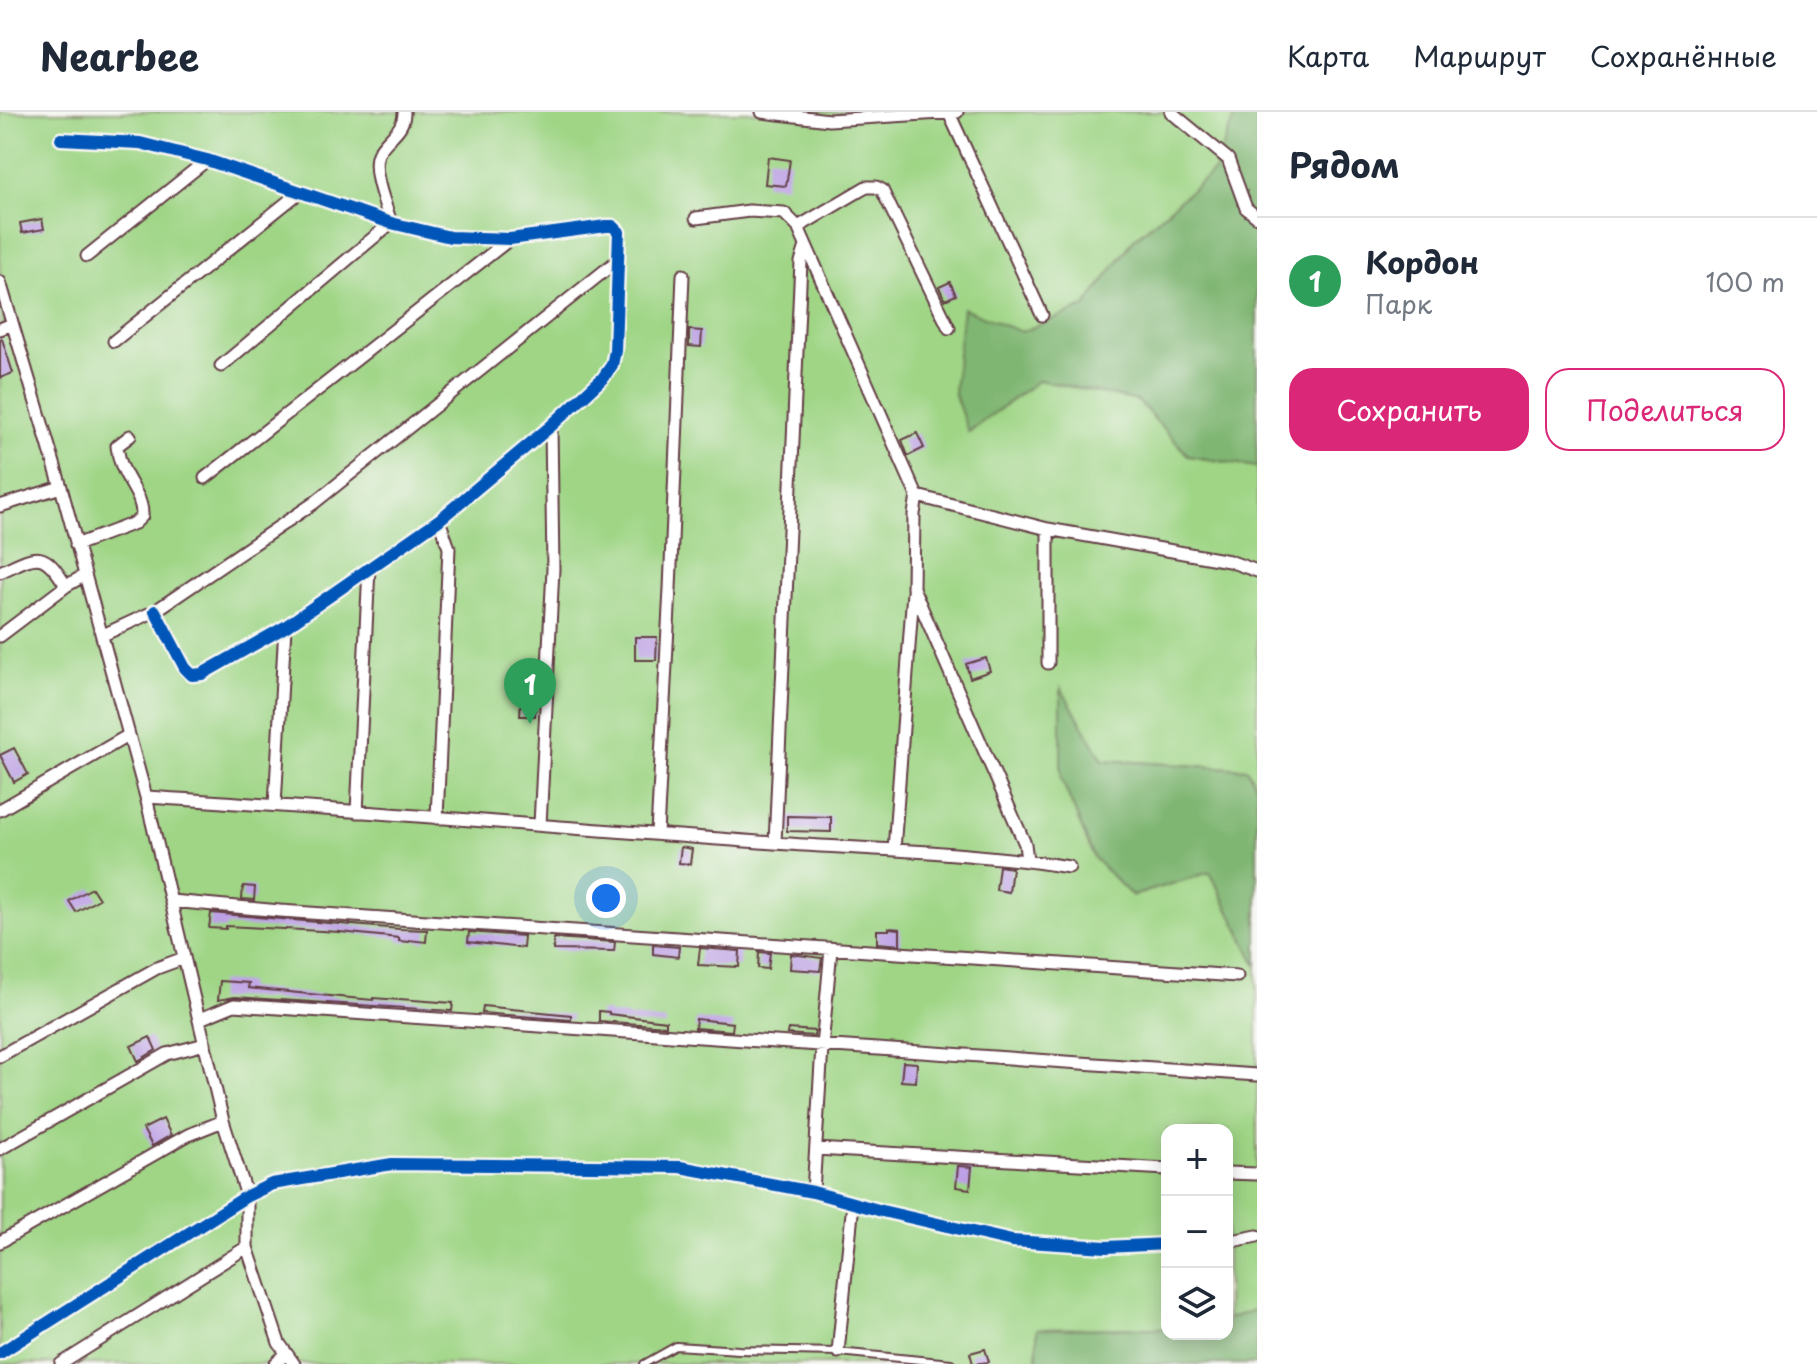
<!DOCTYPE html>
<html lang="ru">
<meta charset="utf-8">
<style>
body{margin:0;font-family:"Playpen Sans",sans-serif;background:#f2f2f3;color:#1f2937}
.controls{position:absolute;right:24px;bottom:24px;display:grid;overflow:hidden;border-radius:16px;box-shadow:0 4px 20px #0003}
.controls button{width:72px;height:72px;display:grid;place-items:center;padding:0;border:0;border-bottom:2px solid #e0e1e3;background:#fff;color:#1f2937;font:40px sans-serif}
.you{position:absolute;left:606px;top:786px;width:28px;height:28px;margin:-20px;border:6px solid #fff;border-radius:50%;background:#1a73e8;box-shadow:0 0 0 12px #1a73e833}
.badge{display:grid;place-items:center;width:52px;height:52px;border-radius:50%;background:#db2777;color:#fff;font-size:26px;font-weight:700}
.pin{position:absolute;translate:-50% -66px;filter:drop-shadow(0 2px 4px #0008)}
.pin::after{content:'';position:absolute;top:42px;width:28px;height:24px;background:inherit;clip-path:polygon(0 0,100% 0,50% 100%)}
.list{margin:0;padding:0;list-style:none}
h2{display:flex;justify-content:space-between;align-items:center;height:104px;margin:0;padding:0 32px;font-size:34px}
h2 small{font-size:26px;font-weight:400;color:#747a83}
.list li{display:grid;grid-template-columns:52px 1fr auto;gap:24px;align-items:center;box-sizing:border-box;height:128px;padding:0 32px;border-top:2px solid #e0e1e3}
.list b{display:block;font-size:30px;white-space:nowrap}
.list p{margin:0;font-size:26px;white-space:nowrap;color:#747a83}
.list em{font-size:26px;font-style:normal;color:#747a83}
.actions{display:flex;gap:16px;padding:24px 32px}
.actions a{flex:1;padding:18px 0;border:2px solid #db2777;border-radius:24px;text-align:center;font-size:28px;color:#db2777}
.actions .main{background:#db2777;color:#fff}
.icon{flex:none;width:44px;height:44px;fill:none;stroke:currentColor;stroke-width:2;stroke-linecap:round;stroke-linejoin:round}
.map{position:relative;flex:none;width:1257px;height:1252px;overflow:hidden}
header{display:flex;align-items:center;gap:48px;box-sizing:border-box;height:112px;padding:0 40px;background:#fff;border-bottom:2px solid #e0e1e3}
header strong{font-size:38px}
nav{display:flex;gap:44px;margin-inline-start:auto;font-size:28px}
main{display:flex}
aside{flex:1;background:#fff}
.map>svg:first-child{display:block}
.green{fill:#9fd585;stroke:#747a58;stroke-width:2}
.forest{fill:#7fb672;stroke:#646a4e;stroke-width:2}
.building{fill:#bda0e5}
.lines{fill:none;stroke-linecap:round;stroke-linejoin:round}
.lane-casing{stroke:#633e45;stroke-width:10}
.street-casing{stroke:#633e45;stroke-width:15}
.lane{stroke:#fff;stroke-width:6}
.street{stroke:#fff;stroke-width:11}
.cycleway-casing{stroke:#f6f6f2;stroke-width:17}
.cycleway{stroke:#0057b8;stroke-width:12}
</style>
<header>
<strong>Nearbee</strong>
<nav><a>Карта</a><a>Маршрут</a><a>Сохранённые</a></nav>
</header>
<main>
<div class="map">
<svg width="1257" height="1252" viewBox="0 0 1257 1252">
<rect width="100%" height="100%" fill="#f6f6f2"/>
<filter id="ink" filterUnits="userSpaceOnUse"><feTurbulence type="fractalNoise" baseFrequency=".0125" numOctaves="2"/><feDisplacementMap in="SourceGraphic" scale="16" xChannelSelector="R" yChannelSelector="G"/><feConvolveMatrix kernelMatrix="1 2 1 2 8 2 1 2 1" color-interpolation-filters="sRGB"/></filter>
<filter id="wash" filterUnits="userSpaceOnUse"><feTurbulence type="fractalNoise" baseFrequency=".006" numOctaves="4" result="noise"/><feDisplacementMap in="SourceGraphic" scale="32" xChannelSelector="R" yChannelSelector="G"/><feGaussianBlur stdDeviation="1.8" result="paint"/><feColorMatrix in="noise" values="0 0 0 0 0 0 0 0 0 0 0 0 0 0 0 0 0 1.4 0 .05"/><feComposite in="paint" operator="in"/></filter>
<g filter="url(#wash)">
<rect width="100%" height="100%" fill="#f2ebda"/>
<path class="green" d="M 0,0 L 1236,0 L 1214,59 L 1134,127 L 1085,195 L 1021,220 L 969,320 L 1039,268 L 1138,289 L 1189,344 L 1257,355 L 1257,676 L 1247,657 L 1103,648 L 1061,578 L 1061,666 L 1132,784 L 1210,760 L 1257,854 L 1257,1197 L 1227,1207 L 1227,1018 L 1167,1018 L 1167,1216 L 1038,1217 L 1037,1252 L 0,1252 Z"/>
<path class="forest" d="M 1236,0 L 1257,0 L 1257,355 L 1189,344 L 1138,289 L 1039,268 L 968,320 L 954,280 L 963,196 L 1021,220 L 1085,195 L 1134,127 L 1214,59 Z
M 1061,576 L 1103,648 L 1247,657 L 1257,676 L 1257,854 L 1210,760 L 1132,784 L 1094,746 L 1061,666 Z
M 1257,1197 L 1257,1252 L 1037,1252 L 1037,1217 L 1167,1216 L 1167,1222 L 1227,1222 L 1227,1207 Z"/>
<g id="blocks">
<path class="building" d="M 768,45 L 790,48 L 786,74 L 765,72 Z
M 42,107 L 44,117 L 22,121 L 20,111 Z
M 950,170 L 956,183 L 945,188 L 939,175 Z
M 689,218 L 702,219 L 701,235 L 689,234 Z
M 0,227 L 2,227 L 13,261 L 0,266 Z
M 917,321 L 924,336 L 908,344 L 902,328 Z
M 635,525 L 657,525 L 656,548 L 635,548 Z
M 986,546 L 990,559 L 970,566 L 966,552 Z
M 521,587 L 536,588 L 535,604 L 520,604 Z
M 14,636 L 28,662 L 14,670 L 0,643 Z
M 787,704 L 831,705 L 831,720 L 787,719 Z
M 681,735 L 692,737 L 690,752 L 679,751 Z
M 999,754 L 1012,756 L 1009,780 L 996,778 Z
M 243,774 L 255,775 L 254,788 L 242,787 Z
M 92,776 L 99,787 L 76,800 L 69,789 Z
M 211,801 L 400,817 L 427,818 L 426,830 L 409,828 L 409,830 L 399,829 L 399,826 L 340,820 L 226,814 L 226,817 L 209,816 Z
M 889,816 L 900,817 L 900,833 L 877,831 L 877,818 L 889,818 Z
M 469,820 L 524,824 L 523,836 L 468,830 Z
M 554,826 L 615,830 L 614,839 L 553,838 Z
M 653,833 L 679,835 L 678,845 L 653,842 Z
M 700,836 L 740,839 L 739,855 L 698,853 Z
M 759,840 L 770,841 L 768,857 L 758,856 Z
M 791,842 L 822,846 L 820,859 L 790,857 Z
M 220,869 L 249,871 L 248,876 L 340,885 L 373,888 L 373,886 L 400,888 L 400,887 L 453,891 L 452,899 L 235,885 L 218,888 Z
M 483,894 L 571,903 L 571,908 L 482,901 Z
M 599,899 L 609,900 L 609,902 L 666,909 L 666,914 L 599,909 Z
M 696,907 L 733,911 L 732,919 L 695,916 Z
M 788,917 L 815,919 L 814,924 L 787,922 Z
M 150,925 L 156,938 L 138,949 L 131,934 Z
M 903,950 L 917,951 L 916,970 L 901,969 Z
M 163,1007 L 171,1023 L 152,1034 L 143,1017 Z
M 958,1054 L 972,1055 L 970,1077 L 956,1075 Z
M 985,1237 L 989,1250 L 973,1252 L 970,1241 Z"/>
</g>
</g>
<g filter="url(#ink)">
<use href="#blocks" fill-opacity="0" stroke="#633e45" stroke-width="2"/>
<g class="lines">
<g class="lane-casing">
<path id="lane" d="M 644,1252 L 676,1234 L 739,1238 L 838,1240 L 951,1251"/>
</g>
<g class="street-casing">
<path id="street" d="M 762,0 L 829,8 L 957,0
M 1171,0 L 1228,47 L 1246,96 L 1257,105
M 949,1 L 1042,203
M 61,27 L 140,31 L 207,48 L 391,111 L 450,125 L 510,127 L 606,114 L 613,114 L 619,120 L 615,239 L 612,253 L 603,266 L 551,314 L 439,408 L 285,515 L 202,562 L 192,563 L 185,556 L 155,499
M 696,106 L 749,99 L 784,101 L 798,115 L 917,384 L 914,402 L 913,476 L 1025,732 L 1027,748
M 798,115 L 866,75 L 876,75 L 882,78 L 949,216
M 87,144 L 207,48
M 0,170 L 61,375 L 146,685 L 223,1009 L 247,1084 L 247,1135 L 279,1231 L 294,1252
M 0,217 L 12,212
M 114,229 L 300,80
M 221,254 L 391,111 C 386,94 371,58 378,42 C 385,26 405,19 404,0
M 205,366 L 510,127
M 917,384 L 1048,417 L 1229,449 L 1257,459
M 0,394 L 61,375
M 1048,417 L 1048,551
M 76,433 L 135,411 L 142,404 C 143,385 128,371 122,354 C 119,348 118,340 117,334 L 130,324
M 0,460 C 37,443 43,436 66,474
M 103,523 L 155,499 L 314,391 L 618,148
M 0,524 L 66,474 L 85,463
M 146,685 C 356,698 565,716 774,731 C 872,738 972,739 1069,755
M 275,693 L 285,515
M 0,698 L 129,623
M 357,700 L 369,456
M 437,706 L 449,436 L 439,408
M 540,713 L 553,457 L 551,314
M 657,721 L 670,477 L 683,163
M 775,731 L 801,150 L 806,134
M 894,738 L 913,480
M 171,789 L 280,799 L 1237,864
M 200,907 L 234,893 L 1257,963
M 0,944 L 157,856 L 184,846
M 0,1037 L 167,942 L 205,932
M 816,1037 L 1167,1057
M 1227,1061 L 1257,1062
M 813,1080 L 822,935 L 831,837
M 0,1130 L 188,1023 L 223,1009
M 1227,1130 L 1257,1124
M 838,1240 L 853,1091
M 0,1241 L 247,1084 L 272,1072 L 392,1052 L 680,1055 L 813,1080 L 882,1099 L 1012,1129 L 1106,1135 L 1167,1132
M 61,1252 L 247,1135
M 275,1252 L 286,1242"/>
</g>
<use href="#lane" class="lane"/>
<use href="#street" class="street"/>
<g class="cycleway-casing">
<path id="cycleway" d="M 61,27 L 140,31 L 207,48 L 391,111 L 450,125 L 510,127 L 606,114 L 613,114 L 619,120 L 615,239 L 612,253 L 603,266 L 551,314 L 439,408 L 285,515 L 202,562 L 192,563 L 185,556 L 155,499
M 0,1241 L 247,1084 L 272,1072 L 392,1052 L 680,1055 L 813,1080 L 882,1099 L 1012,1129 L 1106,1135 L 1167,1132"/>
</g>
<use href="#cycleway" class="cycleway"/>
</g>
</g>
</svg>
<div class="controls">
<button>+</button>
<button>−</button>
<button><svg class="icon" aria-label="layers" viewBox="0 0 24 24"><path d="M12 4l9 5-9 5-9-5zM3 14l9 5 9-5"/></svg></button>
</div>
<div class="you"></div>
<div class="pin badge" style="left:530px;top:612px;background:#2e9e5b">1</div>
</div>
<aside>
<h2>Рядом<small></small></h2>
<ul class="list">
<li><span class="badge" style="background:#2e9e5b">1</span><div><b>Кордон</b><p>Парк</p></div><em>100 m</em></li>
</ul>
<div class="actions"><a class="main">Сохранить</a><a>Поделиться</a></div>
</aside>
</main>
